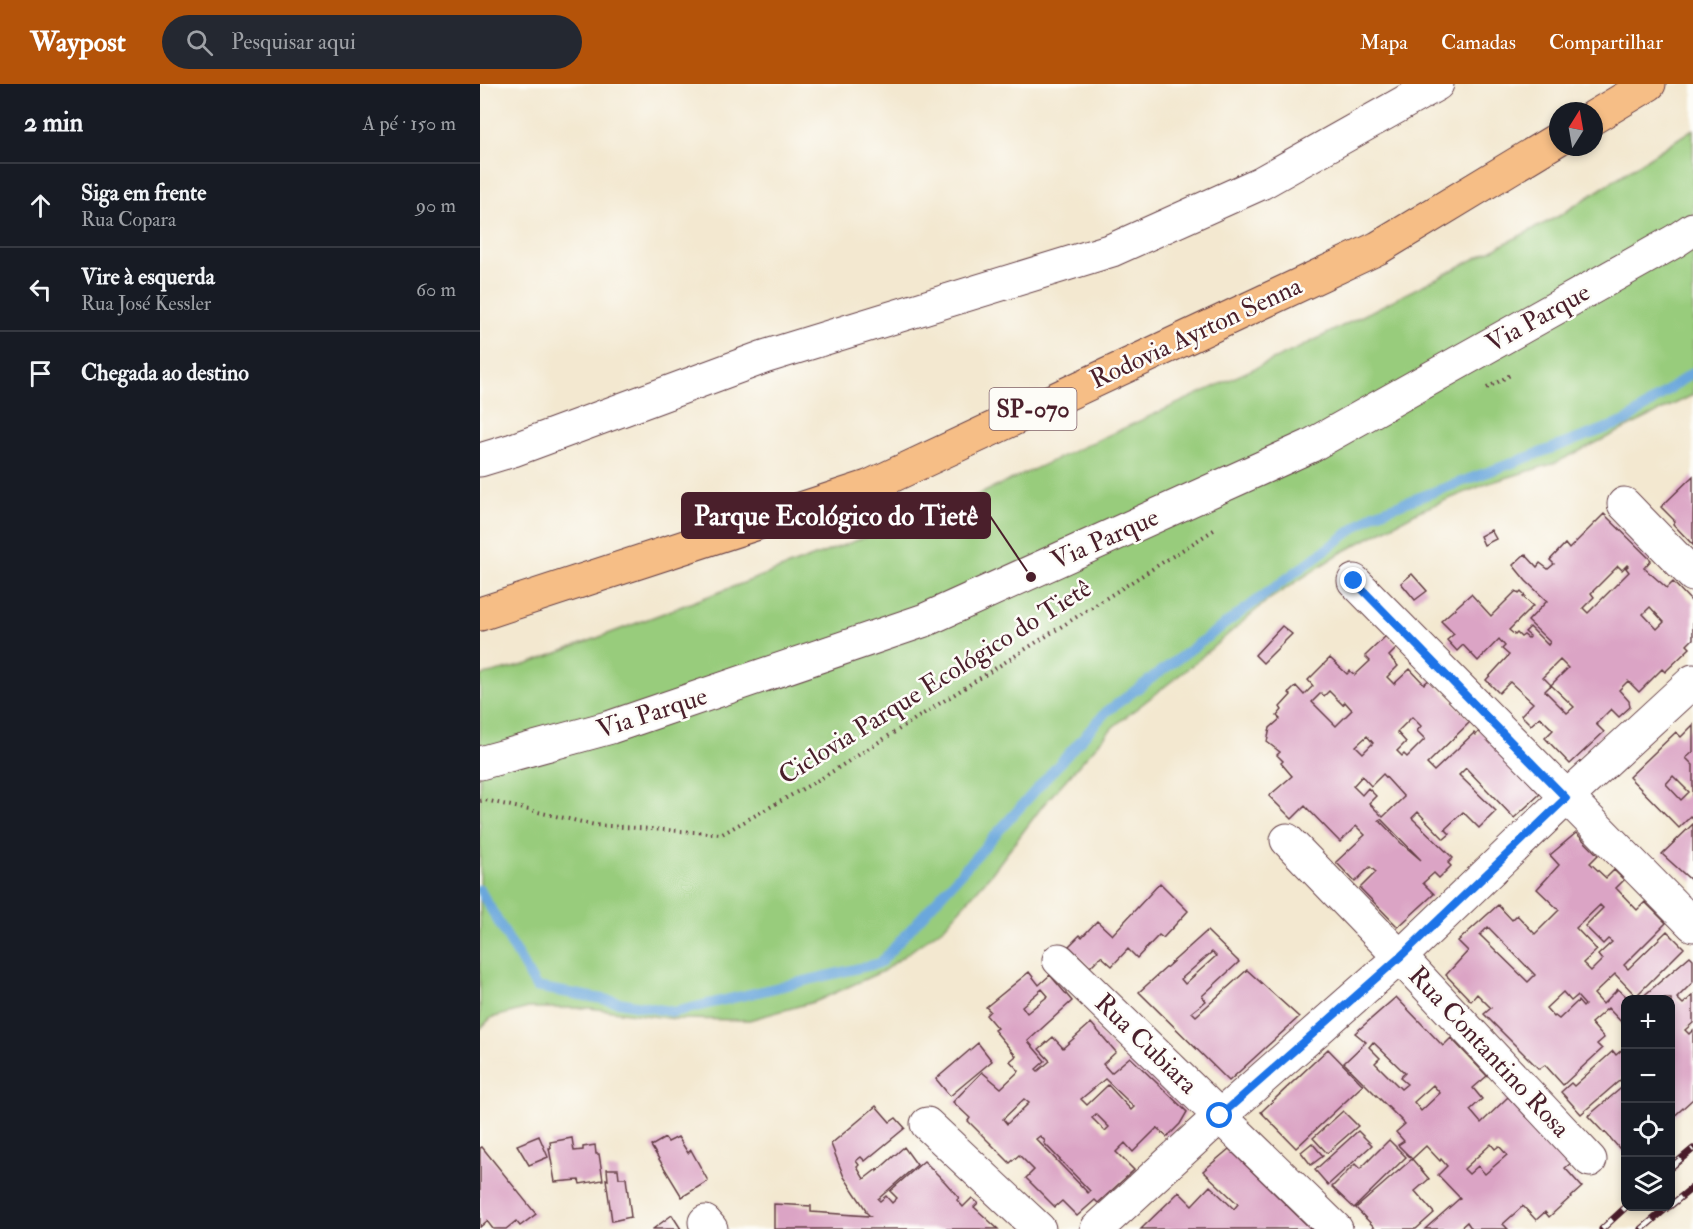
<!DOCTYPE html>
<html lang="pt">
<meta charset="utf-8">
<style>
body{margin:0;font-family:"IM FELL Double Pica",serif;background:#242831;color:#f1f3f6}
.controls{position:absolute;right:18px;bottom:18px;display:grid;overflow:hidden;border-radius:12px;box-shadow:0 3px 9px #0003}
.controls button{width:54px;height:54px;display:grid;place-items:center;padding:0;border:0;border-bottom:2px solid #363941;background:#171b24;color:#f1f3f6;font:30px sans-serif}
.compass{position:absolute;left:1069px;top:18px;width:54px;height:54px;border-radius:50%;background:#171b24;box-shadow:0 3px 9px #0003;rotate:11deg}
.stop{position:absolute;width:18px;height:18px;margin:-14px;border:4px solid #1a73e8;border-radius:50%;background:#fff}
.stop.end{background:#1a73e8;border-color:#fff;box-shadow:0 2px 6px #0008}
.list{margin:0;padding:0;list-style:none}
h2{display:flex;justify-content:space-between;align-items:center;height:78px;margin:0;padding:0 24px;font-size:26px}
h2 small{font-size:20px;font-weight:400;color:#9ea1a6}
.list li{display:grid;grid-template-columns:39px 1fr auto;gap:18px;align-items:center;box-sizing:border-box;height:84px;padding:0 24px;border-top:2px solid #363941}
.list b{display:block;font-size:22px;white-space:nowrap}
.list p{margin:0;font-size:20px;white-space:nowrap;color:#9ea1a6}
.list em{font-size:20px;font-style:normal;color:#9ea1a6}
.icon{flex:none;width:33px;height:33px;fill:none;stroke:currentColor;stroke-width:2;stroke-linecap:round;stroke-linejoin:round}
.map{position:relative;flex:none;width:1213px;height:1145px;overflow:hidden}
header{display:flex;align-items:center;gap:36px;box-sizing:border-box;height:84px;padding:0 30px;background:#b45309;color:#fff}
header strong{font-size:28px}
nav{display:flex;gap:33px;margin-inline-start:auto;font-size:21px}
.search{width:420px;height:54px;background:#242831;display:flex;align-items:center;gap:15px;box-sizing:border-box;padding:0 21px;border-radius:33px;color:#9ea1a6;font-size:22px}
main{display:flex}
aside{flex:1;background:#171b24}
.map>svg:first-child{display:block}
.green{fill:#98cc7c;stroke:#717654;stroke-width:1.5}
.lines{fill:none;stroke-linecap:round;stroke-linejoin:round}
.stream{stroke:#6ba7dc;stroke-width:10}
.building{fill:#dba4c5;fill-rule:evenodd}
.street-casing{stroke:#633d44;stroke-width:35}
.highway-casing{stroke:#633d44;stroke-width:35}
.path{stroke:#633d44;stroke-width:4;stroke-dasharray:1.5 4.5;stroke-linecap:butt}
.street{stroke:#fff;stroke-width:33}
.highway{stroke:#f6be86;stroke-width:33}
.rail-casing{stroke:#4a1f2b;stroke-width:7}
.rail{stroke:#fdfcf7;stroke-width:4.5;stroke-dasharray:14;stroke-linecap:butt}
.route{stroke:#1a73e8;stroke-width:8}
.labels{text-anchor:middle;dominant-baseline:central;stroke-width:5;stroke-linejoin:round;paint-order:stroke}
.shield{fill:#fdfcf7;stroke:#806168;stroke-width:1.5}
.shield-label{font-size:24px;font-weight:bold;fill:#4a1f2b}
.street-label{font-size:26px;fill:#4a1f2b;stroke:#fdfcf7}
.leader{fill:none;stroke:#4a1f2b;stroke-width:2}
.callout-dot{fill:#4a1f2b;stroke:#fdfcf7;stroke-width:2}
.callout{fill:#4a1f2b;stroke:#4a1f2b;stroke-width:2}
.callout-label{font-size:27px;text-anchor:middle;font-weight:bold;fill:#fff}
</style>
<header>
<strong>Waypost</strong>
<div class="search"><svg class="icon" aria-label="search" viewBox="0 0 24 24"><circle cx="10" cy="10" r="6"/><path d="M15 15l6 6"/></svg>Pesquisar aqui</div>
<nav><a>Mapa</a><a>Camadas</a><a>Compartilhar</a></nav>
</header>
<main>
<aside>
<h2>2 min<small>A pé · 150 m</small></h2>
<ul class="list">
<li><svg class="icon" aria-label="ahead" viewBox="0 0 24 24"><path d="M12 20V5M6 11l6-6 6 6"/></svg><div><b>Siga em frente</b><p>Rua Copara</p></div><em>90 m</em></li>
<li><svg class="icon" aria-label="left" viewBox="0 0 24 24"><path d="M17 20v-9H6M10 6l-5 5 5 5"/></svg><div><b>Vire à esquerda</b><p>Rua José Kessler</p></div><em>60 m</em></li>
<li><svg class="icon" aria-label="arrive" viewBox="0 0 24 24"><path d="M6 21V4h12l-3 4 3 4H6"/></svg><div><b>Chegada ao destino</b></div></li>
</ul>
</aside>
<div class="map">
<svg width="1213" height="1145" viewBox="0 0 1213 1145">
<rect width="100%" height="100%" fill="#fdfcf7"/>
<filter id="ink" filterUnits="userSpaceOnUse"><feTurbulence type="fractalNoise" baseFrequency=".0167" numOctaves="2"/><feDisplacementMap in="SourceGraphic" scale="12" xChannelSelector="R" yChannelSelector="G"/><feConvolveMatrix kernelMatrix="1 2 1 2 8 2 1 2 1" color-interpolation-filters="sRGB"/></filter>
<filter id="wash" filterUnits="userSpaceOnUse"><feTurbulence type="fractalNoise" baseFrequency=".008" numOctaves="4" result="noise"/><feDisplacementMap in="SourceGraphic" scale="24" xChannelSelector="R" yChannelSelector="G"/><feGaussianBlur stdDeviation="1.35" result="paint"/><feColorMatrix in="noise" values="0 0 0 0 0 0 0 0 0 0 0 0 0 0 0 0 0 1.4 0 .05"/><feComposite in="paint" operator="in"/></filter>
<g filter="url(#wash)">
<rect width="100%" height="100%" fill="#f3e8d0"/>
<path class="green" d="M 1213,45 L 1213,311 L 1075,379 L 1006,400 L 939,427 L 859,470 L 788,516 L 711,582 L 633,643 L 564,720 L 512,789 L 464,843 L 403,887 L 337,917 L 269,936 L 196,935 L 109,924 L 48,924 L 11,934 L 0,945 L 0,592 L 48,580 L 500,410 L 821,263 L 1079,132 Z"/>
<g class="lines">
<path class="stream" d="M 0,806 L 56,903 L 194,928 L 400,879 L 626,628 L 894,430 L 1146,337 L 1213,288"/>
</g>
<g id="blocks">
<path class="building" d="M 1213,392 L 1213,461 L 1193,440 L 1195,437 L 1181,423 Z
M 1124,430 L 1171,476 L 1164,484 L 1187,504 L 1193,498 L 1213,519 L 1213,555 L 1207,561 L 1210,564 L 1185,588 L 1182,585 L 1159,608 L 1148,597 L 1139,606 L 1149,617 L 1150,623 L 1139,633 L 1131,625 L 1116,640 L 1124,648 L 1090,680 L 1065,654 L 1073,646 L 1060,633 L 1051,641 L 1041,631 L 1053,619 L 1030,598 L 1019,609 L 1006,596 L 1029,571 L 1022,565 L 1025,562 L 1019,555 L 998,577 L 983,561 L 977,567 L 967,556 L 974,550 L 961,537 L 991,510 L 1011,532 L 1036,507 L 1039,510 L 1041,508 L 1045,512 L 1043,513 L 1053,522 L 1029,546 L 1035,551 L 1037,549 L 1041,553 L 1044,551 L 1048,554 L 1050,552 L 1045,548 L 1050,543 L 1068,561 L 1070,558 L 1048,537 L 1067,517 L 1046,497 L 1033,481 L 1045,470 L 1057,483 L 1060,479 L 1068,485 L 1074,480 L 1070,476 L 1085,460 L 1089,465 ZM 1147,481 L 1148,482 L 1146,484 L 1149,488 L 1108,529 L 1103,524 L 1114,513 L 1111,509 L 1138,482 L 1142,486 ZM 1170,523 L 1184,538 L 1177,545 L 1163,530 ZM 1080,576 L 1088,584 L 1071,601 L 1063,593 ZM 1071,601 L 1094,623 L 1087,629 L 1065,607 Z
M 1011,446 L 1016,455 L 1004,461 L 1000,452 Z
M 932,490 L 947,507 L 935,516 L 921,499 Z
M 802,542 L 812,550 L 783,579 L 775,571 Z
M 907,551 L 918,563 L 909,572 L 918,582 L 907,593 L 914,600 L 930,585 L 944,600 L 950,595 L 991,637 L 947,680 L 954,687 L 994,649 L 996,651 L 1000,646 L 1060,710 L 1034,734 L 986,684 L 979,691 L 1016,727 L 999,744 L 983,728 L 965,745 L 970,750 L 964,755 L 938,728 L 932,734 L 973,774 L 968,779 L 971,782 L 959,794 L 954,789 L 943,799 L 954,810 L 918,843 L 880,804 L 896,788 L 890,783 L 875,798 L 856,778 L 885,751 L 876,742 L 860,758 L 825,722 L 812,735 L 789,712 L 812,692 L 801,679 L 803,677 L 797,671 L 800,668 L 787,658 L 790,644 L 800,635 L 797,632 L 802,626 L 800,623 L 811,611 L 809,609 L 816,602 L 824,611 L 833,602 L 828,596 L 850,574 L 867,590 L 870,587 L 875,591 L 890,577 L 885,572 ZM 849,607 L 863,621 L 865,618 L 872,626 L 856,642 L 832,618 L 841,609 L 844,612 ZM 932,633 L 941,642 L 937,647 L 945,655 L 927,673 L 924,670 L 922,672 L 917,667 L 926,658 L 917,648 ZM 887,652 L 893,659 L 883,669 L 876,662 ZM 903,690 L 924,713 L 903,733 L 889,719 L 896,712 L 888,704 L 882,711 L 873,702 L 882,692 L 891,702 ZM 901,735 L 941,776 L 921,759 L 899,736 Z
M 1213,641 L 1213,668 L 1206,674 L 1213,681 L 1213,734 L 1211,732 L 1199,744 L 1149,693 L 1196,648 L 1201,653 ZM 1193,692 L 1209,708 L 1201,716 L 1186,700 Z
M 1213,740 L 1213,798 L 1182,770 Z
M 1096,749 L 1118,771 L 1110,779 L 1126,794 L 1134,786 L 1144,796 L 1136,804 L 1157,826 L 1165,818 L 1186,839 L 1144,881 L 1148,885 L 1187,847 L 1204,864 L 1156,912 L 1135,890 L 1114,910 L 1123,920 L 1138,905 L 1149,915 L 1146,916 L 1146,943 L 1128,924 L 1111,939 L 1124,954 L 1117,960 L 1122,965 L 1083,1001 L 1065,981 L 1059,985 L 1004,930 L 1011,924 L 997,910 L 991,917 L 966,891 L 988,867 L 978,857 L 1018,821 L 1032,836 L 1037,831 L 1055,850 L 1079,826 L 1057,805 L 1079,781 L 1070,771 ZM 1120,821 L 1123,824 L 1105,842 L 1123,860 L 1128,855 L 1132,858 L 1118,871 L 1122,876 L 1111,887 L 1103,879 L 1117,866 L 1096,844 ZM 1008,843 L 1055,891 L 1048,898 L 1000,851 ZM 1083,908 L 1091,917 L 1097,912 L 1105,921 L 1103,923 L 1098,917 L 1079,935 L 1075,932 L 1074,933 L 1066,924 Z
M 680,799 L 708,827 L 683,854 L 679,851 L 657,874 L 648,865 L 632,882 L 621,872 L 610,883 L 589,862 L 600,851 L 602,853 L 617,837 L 632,851 Z
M 727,847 L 759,878 L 722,912 L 726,917 L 712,928 L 716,932 L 767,886 L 819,933 L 749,997 L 659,908 ZM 732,868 L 736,872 L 705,900 L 701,895 Z
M 1210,872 L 1213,875 L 1213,898 L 1197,914 L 1203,920 L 1213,911 L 1213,939 L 1205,946 L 1209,950 L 1213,946 L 1213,1015 L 1191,1035 L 1191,915 L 1160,915 Z
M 549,888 L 559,901 L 570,891 L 592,917 L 548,957 L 565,977 L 556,985 L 558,987 L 570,977 L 559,965 L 573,953 L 583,964 L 611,939 L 636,968 L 623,980 L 631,989 L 650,973 L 707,1028 L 700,1040 L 687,1053 L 677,1044 L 653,1068 L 645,1059 L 636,1068 L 654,1086 L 618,1119 L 615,1116 L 597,1132 L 582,1117 L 575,1123 L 546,1094 L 554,1086 L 539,1071 L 530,1079 L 488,1037 L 490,1034 L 473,1018 L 502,988 L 521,1004 L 539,987 L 530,977 L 536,972 L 514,946 L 517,944 L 506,931 L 510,927 L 506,923 ZM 562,905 L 568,912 L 547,929 L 542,922 ZM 625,995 L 647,1016 L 654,1023 L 651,1026 L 628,1001 L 607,1021 L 601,1015 ZM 544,1015 L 549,1019 L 527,1040 L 523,1035 ZM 616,1030 L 629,1043 L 625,1047 L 612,1034 ZM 560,1052 L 565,1057 L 564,1059 L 610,1107 L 608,1109 L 556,1055 Z
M 916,913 L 963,962 L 971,954 L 1007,992 L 993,1004 L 1002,1015 L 990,1026 L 1001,1039 L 1028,1013 L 1091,1079 L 1085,1084 L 1102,1103 L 1069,1133 L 1065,1128 L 1056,1136 L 1043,1122 L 1023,1140 L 1028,1145 L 990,1145 L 991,1144 L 987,1138 L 979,1145 L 945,1145 L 980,1114 L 958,1091 L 967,1082 L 961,1075 L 960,1077 L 946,1062 L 932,1075 L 918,1061 L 924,1057 L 916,1048 L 925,1040 L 864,979 L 886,958 L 875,949 ZM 893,958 L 925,989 L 920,994 L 927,1000 L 921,1005 L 895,979 L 900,974 L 889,963 ZM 953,1001 L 960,1009 L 941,1027 L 934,1018 ZM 1011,1060 L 1015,1065 L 1019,1062 L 1027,1071 L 1005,1090 L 998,1082 L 989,1090 L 984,1085 Z
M 498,959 L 512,977 L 470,1012 L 456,995 Z
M 1144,964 L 1146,991 L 1101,1030 L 1081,1008 L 1091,999 L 1094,1002 L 1133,967 L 1136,971 Z
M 848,965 L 883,1001 L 816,1064 L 781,1028 Z
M 1146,1000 L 1146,1072 L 1125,1048 L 1124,1049 L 1108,1032 Z
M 396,1022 L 410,1038 L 416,1034 L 425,1044 L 385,1077 L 381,1073 L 376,1077 L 379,1081 L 377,1083 L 384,1095 L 397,1085 L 397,1087 L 424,1063 L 437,1081 L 398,1115 L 400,1117 L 406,1112 L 412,1119 L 417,1114 L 410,1107 L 444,1077 L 465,1098 L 479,1114 L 477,1116 L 483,1123 L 492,1114 L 498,1119 L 494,1123 L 518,1145 L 294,1145 L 294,1120 L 331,1122 L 331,1128 L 390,1132 L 385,1127 L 386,1126 L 364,1093 L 351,1060 Z
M 863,1027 L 878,1042 L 847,1069 L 833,1054 Z
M 878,1047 L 892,1061 L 848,1101 L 835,1086 Z
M 59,1052 L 68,1073 L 49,1081 L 37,1061 Z
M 198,1053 L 208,1069 L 211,1066 L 228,1097 L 202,1113 L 171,1062 L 185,1054 L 188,1058 Z
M 92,1054 L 94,1067 L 103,1066 L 103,1063 L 115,1061 L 116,1070 L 119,1070 L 123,1096 L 100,1100 L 99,1096 L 75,1098 L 69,1064 L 71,1064 L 70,1058 Z
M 909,1056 L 926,1073 L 874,1124 L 852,1103 L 875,1080 L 880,1085 Z
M 832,1059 L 843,1072 L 831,1081 L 821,1068 Z
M 2,1063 L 56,1130 L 40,1142 L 36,1137 L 26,1145 L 13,1145 L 7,1137 L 0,1143 L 0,1064 Z
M 749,1065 L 831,1145 L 661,1145 L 699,1108 L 712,1121 L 730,1102 L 754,1125 L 758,1120 L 723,1087 Z
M 932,1075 L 949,1095 L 935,1107 L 954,1129 L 936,1145 L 896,1145 L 876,1124 Z
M 127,1085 L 138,1085 L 139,1094 L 146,1094 L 151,1133 L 132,1137 L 126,1095 L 128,1096 Z
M 192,1131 L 201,1145 L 173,1145 Z"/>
</g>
</g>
<g filter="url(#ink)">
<use href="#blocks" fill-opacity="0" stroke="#633d44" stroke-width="1.5"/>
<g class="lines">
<g class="street-casing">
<path id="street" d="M 0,376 L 33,366 L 284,273 L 632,166 L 781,99 L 957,0
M 1144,420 L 1213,491
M 874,497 L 1213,841
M 0,679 L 131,643 L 445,536 L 830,362 L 1195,157 L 1213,145
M 807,756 L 920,873 L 1110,1076
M 579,876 L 856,1145
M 447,1040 L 559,1145
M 225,1138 L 231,1145
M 617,1145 L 740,1032 L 920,873 L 1086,714 L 1213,597"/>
</g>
<g class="highway-casing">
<path id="highway" d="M 1114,33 L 1169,0
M 0,530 L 388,403 L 898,164 L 1078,55"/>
</g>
<path class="path" d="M 1007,304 L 1032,290
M 0,717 L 5,716 L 115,741 L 242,750 L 342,694 L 737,444"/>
<use href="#street" class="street"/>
<use href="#highway" class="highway"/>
<g class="rail-casing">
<path id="rail" d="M 1190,1084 L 1213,1065
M 1190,1122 L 1213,1103
M 1122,1145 L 1147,1122
M 1162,1145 L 1189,1122"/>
</g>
<use href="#rail" class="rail"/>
</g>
</g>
<g class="lines" filter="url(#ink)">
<path class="route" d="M 740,1032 L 920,873 L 1086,714 L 874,497"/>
</g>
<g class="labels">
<rect class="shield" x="509.5" y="304" width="87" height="42" rx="4.5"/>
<g class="shield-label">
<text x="553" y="325">SP-070</text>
</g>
<g class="street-label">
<text transform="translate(1058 234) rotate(-29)">Via Parque</text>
<text transform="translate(716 249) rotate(-25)">Rodovia Ayrton Senna</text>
<text transform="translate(625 455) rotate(-24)">Via Parque</text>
<text transform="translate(455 598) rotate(-32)">Ciclovia Parque Ecológico do Tietê</text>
<text transform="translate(172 629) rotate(-18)">Via Parque</text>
<text transform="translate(666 960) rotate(44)">Rua Cubiara</text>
<text transform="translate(1009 968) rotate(47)">Rua Contantino Rosa</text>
</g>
</g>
<path class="leader" d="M551 493L510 432"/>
<circle class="callout-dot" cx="551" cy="493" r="6"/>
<rect class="callout" x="202" y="409" width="308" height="45" rx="6"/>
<g class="callout-label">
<text x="356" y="441">Parque Ecológico do Tietê</text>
</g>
</svg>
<div class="controls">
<button>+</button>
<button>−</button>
<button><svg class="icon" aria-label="locate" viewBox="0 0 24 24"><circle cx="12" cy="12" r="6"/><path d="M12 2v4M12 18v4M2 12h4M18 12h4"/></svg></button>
<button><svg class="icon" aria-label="layers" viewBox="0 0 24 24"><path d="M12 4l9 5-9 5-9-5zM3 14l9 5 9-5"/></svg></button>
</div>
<svg class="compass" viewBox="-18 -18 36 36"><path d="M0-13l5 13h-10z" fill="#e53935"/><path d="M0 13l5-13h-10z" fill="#9ea1a6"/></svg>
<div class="stop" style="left:740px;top:1032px"></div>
<div class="stop end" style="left:874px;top:497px"></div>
</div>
</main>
